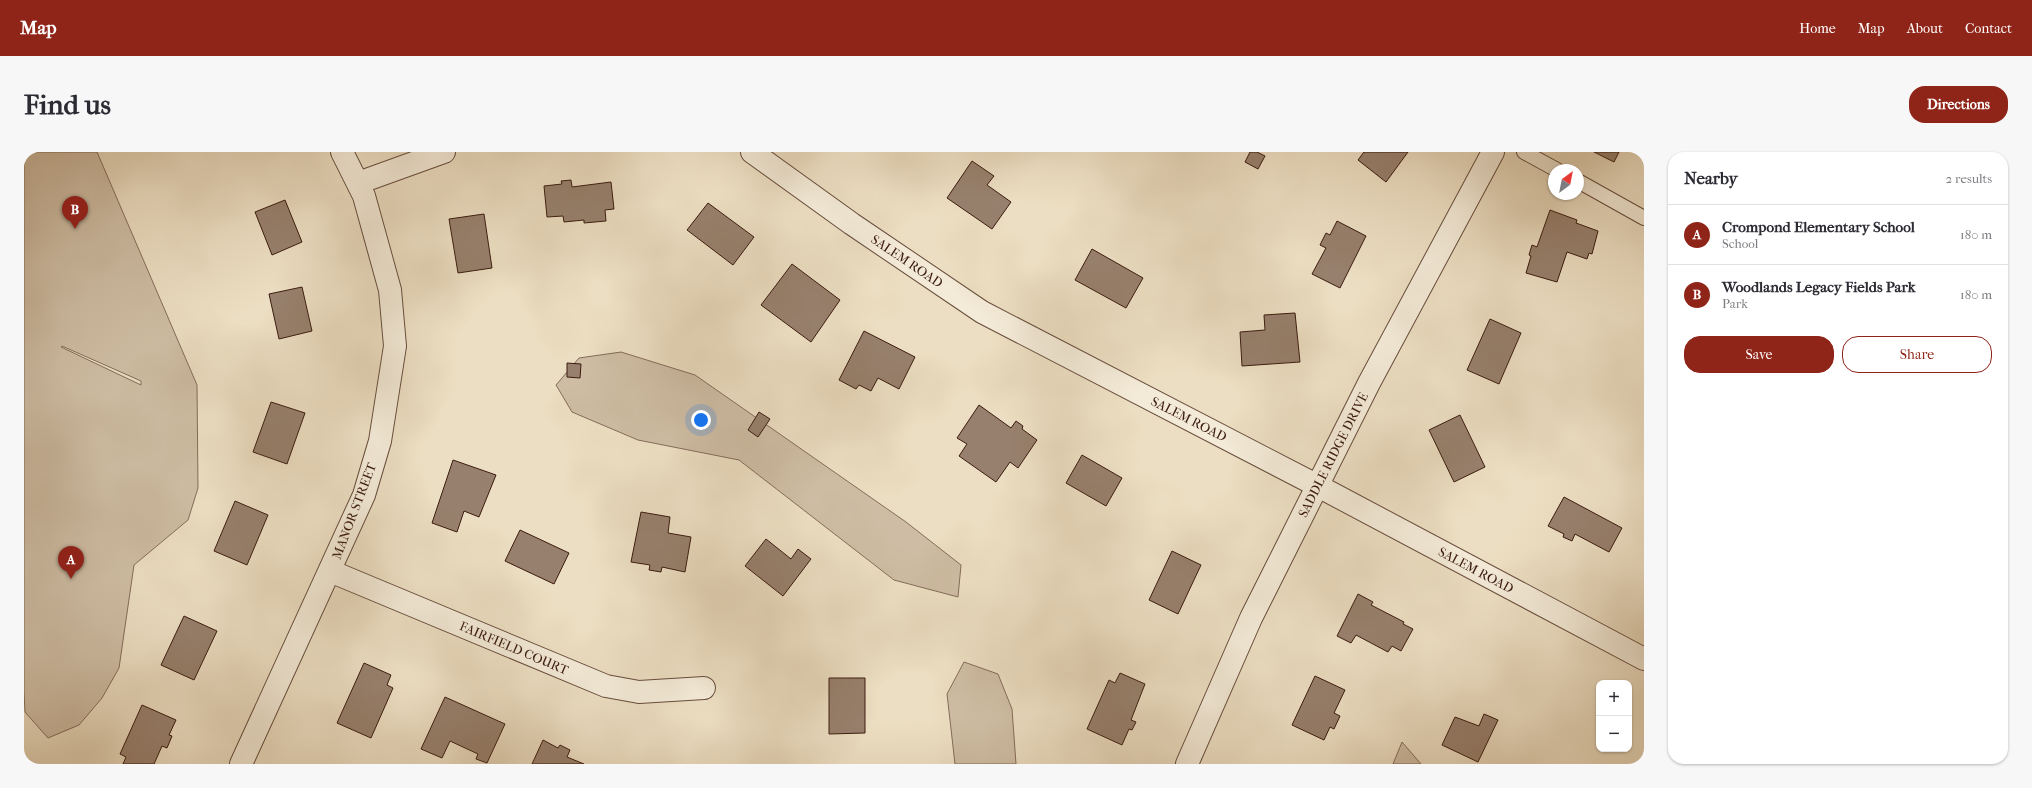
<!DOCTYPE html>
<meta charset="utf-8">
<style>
body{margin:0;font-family:"IM FELL French Canon",serif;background:#f7f7f7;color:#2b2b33}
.controls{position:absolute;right:12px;bottom:12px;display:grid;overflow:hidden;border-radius:8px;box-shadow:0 1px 3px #0004}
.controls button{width:36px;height:36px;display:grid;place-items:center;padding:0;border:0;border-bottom:1px solid #e1e1e2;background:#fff;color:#2b2b33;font:20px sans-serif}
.compass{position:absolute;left:1524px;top:12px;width:36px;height:36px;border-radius:50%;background:#fff;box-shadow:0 1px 3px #0004;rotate:32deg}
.you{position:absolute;left:677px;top:268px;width:14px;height:14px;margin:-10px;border:3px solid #fff;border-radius:50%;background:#1a73e8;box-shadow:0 0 0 6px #1a73e833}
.badge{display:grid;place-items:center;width:26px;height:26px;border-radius:50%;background:#8f2418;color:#fff;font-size:13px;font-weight:700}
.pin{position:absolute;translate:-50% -33px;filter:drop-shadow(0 1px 2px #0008)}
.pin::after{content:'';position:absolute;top:21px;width:14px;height:12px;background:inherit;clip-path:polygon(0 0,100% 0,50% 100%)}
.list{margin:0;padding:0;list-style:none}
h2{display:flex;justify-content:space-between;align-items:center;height:52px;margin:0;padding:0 16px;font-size:17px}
h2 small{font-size:13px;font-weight:400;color:#7c7c81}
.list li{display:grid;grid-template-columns:26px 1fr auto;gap:12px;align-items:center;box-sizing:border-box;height:60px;padding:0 16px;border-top:1px solid #e1e1e2}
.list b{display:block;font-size:15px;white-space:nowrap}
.list p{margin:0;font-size:13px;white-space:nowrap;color:#7c7c81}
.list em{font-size:13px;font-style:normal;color:#7c7c81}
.actions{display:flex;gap:8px;padding:12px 16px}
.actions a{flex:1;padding:9px 0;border:1px solid #8f2418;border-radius:16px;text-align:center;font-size:14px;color:#8f2418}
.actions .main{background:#8f2418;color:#fff}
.map{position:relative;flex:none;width:1620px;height:612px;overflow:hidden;border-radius:16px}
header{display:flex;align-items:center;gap:24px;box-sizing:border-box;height:56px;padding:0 20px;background:#8f2418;color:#fff}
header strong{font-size:19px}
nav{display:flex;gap:22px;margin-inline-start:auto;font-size:14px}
.intro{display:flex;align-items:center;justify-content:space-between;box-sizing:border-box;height:96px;padding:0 24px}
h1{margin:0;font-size:28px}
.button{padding:10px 18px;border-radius:16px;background:#8f2418;color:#fff;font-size:14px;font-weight:700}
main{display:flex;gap:24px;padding:0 24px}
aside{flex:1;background:#fff;border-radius:16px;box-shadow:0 1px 3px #0004}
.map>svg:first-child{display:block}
.green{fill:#cebda4;stroke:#846c5a;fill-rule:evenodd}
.building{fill:#97806d;stroke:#3b1b10}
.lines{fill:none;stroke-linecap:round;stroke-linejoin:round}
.service-casing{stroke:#674c3c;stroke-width:16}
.minor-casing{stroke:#674c3c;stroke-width:24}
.path{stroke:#3b1b10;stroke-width:2.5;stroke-dasharray:3 2;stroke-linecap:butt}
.service{stroke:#f3ead7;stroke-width:14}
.minor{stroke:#f3ead7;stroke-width:22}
.labels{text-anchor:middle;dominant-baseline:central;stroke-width:3.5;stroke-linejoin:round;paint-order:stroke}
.street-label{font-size:13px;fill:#3b1b10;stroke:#f3ead7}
</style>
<header>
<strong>Map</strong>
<nav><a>Home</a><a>Map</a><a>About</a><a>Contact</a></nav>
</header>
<div class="intro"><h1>Find us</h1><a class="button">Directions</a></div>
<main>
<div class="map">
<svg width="1620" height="612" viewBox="0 0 1620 612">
<rect width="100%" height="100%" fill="#ecdec2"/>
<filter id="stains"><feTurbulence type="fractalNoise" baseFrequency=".005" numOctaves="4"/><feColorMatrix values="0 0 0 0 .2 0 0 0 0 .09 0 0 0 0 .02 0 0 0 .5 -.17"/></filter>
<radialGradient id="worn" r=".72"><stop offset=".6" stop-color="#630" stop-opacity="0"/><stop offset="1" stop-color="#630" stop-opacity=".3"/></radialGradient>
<path class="green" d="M 0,0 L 73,0 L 173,233 L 174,336 L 164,368 L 110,413 L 95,516 L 78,546 L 55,573 L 24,586 L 1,560 L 0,539 ZM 38,194 L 117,229 L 117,233 L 37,195 Z
M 597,200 L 671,223 L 882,370 L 937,413 L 934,445 L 870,428 L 715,308 L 614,288 L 548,260 L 532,233 L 555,206 Z
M 940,510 L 974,522 L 988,557 L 992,612 L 931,612 L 923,542 Z
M 1378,590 L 1397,612 L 1369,612 Z"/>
<path class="building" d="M 1226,0 L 1233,0 L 1241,4 L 1234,17 L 1221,10 Z
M 1340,0 L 1384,0 L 1362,30 L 1334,8 Z
M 1570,0 L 1595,0 L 1590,10 Z
M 948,9 L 970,24 L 963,33 L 987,50 L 968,77 L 923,46 Z
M 547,28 L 548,35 L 587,30 L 590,57 L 581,58 L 582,69 L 560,71 L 560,68 L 540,70 L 539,64 L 523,65 L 520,34 L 538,32 L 537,29 Z
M 261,48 L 278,90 L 248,103 L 231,60 Z
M 684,51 L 730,85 L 709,113 L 663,78 Z
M 1526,58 L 1553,68 L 1552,71 L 1574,79 L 1568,102 L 1565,101 L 1563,107 L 1543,100 L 1533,130 L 1502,121 L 1507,104 L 1505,103 L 1508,93 L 1513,95 Z
M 460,62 L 468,116 L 434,121 L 425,67 Z
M 1313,69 L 1342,84 L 1316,136 L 1288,122 L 1302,96 L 1296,93 L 1302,81 L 1306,83 Z
M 1068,97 L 1119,126 L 1102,156 L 1051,128 Z
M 768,112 L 816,148 L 787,190 L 737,153 Z
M 278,135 L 288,179 L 255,187 L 245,142 Z
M 1271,161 L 1276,210 L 1218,214 L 1216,180 L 1241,178 L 1240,163 Z
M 1466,167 L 1497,181 L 1475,232 L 1443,218 Z
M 840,179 L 891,205 L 875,237 L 854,226 L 847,239 L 835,233 L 832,237 L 815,228 Z
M 543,211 L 557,212 L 556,226 L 543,225 Z
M 247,250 L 281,261 L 263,312 L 229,300 Z
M 955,253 L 987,276 L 992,269 L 999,274 L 998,277 L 1013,288 L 994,316 L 986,310 L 972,330 L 935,304 L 943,292 L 933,286 Z
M 735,260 L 746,267 L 734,285 L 724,278 Z
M 1436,263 L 1461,315 L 1430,330 L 1405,278 Z
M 1058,303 L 1098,326 L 1082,354 L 1042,331 Z
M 429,308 L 472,323 L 455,365 L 440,359 L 433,380 L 408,371 Z
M 1540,345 L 1598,376 L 1585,400 L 1551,382 L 1548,389 L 1539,385 L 1540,382 L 1524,374 Z
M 211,349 L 244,363 L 223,413 L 190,399 Z
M 617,360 L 646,365 L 644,381 L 667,385 L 661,420 L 638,415 L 637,420 L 625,418 L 626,413 L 607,410 Z
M 496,378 L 545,401 L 530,432 L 481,409 Z
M 742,387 L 767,407 L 774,397 L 787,407 L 759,444 L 721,414 Z
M 1148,399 L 1177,413 L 1154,462 L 1125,448 Z
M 1334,442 L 1349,450 L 1347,453 L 1380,470 L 1379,472 L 1389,477 L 1377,499 L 1368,494 L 1364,500 L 1332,483 L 1327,491 L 1313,484 Z
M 160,464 L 193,479 L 170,528 L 137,513 Z
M 340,511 L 367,523 L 363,533 L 369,536 L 347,586 L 313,571 Z
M 1096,521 L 1121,532 L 1107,568 L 1112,570 L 1108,578 L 1105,577 L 1098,593 L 1063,577 L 1085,528 L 1091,531 Z
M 1291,524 L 1321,538 L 1310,561 L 1316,564 L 1310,577 L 1306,575 L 1300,588 L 1268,573 Z
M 805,526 L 841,526 L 841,581 L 805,582 Z
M 421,545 L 481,572 L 463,611 L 452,607 L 454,602 L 426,589 L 418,606 L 397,597 Z
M 118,553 L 152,568 L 145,583 L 148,584 L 143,596 L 138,594 L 130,612 L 99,612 L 102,605 L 96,602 Z
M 1460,562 L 1474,568 L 1454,610 L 1418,593 L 1431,565 L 1455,574 Z
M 519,588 L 534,596 L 536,593 L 546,598 L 543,605 L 560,612 L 508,612 Z"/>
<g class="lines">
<g class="service-casing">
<path id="service" d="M 1500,0 L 1533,18
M 1554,29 L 1620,66"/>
</g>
<g class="minor-casing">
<path id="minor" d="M 728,0 L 828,72 L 958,160 L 1294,334 L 1620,507
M 334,31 L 420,0
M 306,419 L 582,534 L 615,540 L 680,536
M 217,612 L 340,343 L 356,289 L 371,194 L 366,138 L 340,44 L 318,0
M 1163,612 L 1227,466 L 1345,231 L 1469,0"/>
</g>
<path class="path" d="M 0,4 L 8,0"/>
<use href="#service" class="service"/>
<use href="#minor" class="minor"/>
</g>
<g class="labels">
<g class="street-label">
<text transform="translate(883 109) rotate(34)">SALEM ROAD</text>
<text transform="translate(1165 267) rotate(27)">SALEM ROAD</text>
<text transform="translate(1309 303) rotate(-63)">SADDLE RIDGE DRIVE</text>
<text transform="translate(330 359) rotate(-69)">MANOR STREET</text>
<text transform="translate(1452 418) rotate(28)">SALEM ROAD</text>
<text transform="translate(490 496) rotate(23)">FAIRFIELD COURT</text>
</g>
</g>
<rect width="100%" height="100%" filter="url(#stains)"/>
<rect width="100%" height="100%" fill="url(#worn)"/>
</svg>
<div class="controls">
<button>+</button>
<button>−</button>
</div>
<svg class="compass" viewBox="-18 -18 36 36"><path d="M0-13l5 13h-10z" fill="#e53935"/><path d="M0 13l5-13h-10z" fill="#7c7c81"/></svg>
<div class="you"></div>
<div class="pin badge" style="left:47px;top:427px">A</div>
<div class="pin badge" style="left:51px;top:77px">B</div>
</div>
<aside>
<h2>Nearby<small>2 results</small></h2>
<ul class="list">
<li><span class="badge">A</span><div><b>Crompond Elementary School</b><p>School</p></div><em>180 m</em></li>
<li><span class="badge">B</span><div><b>Woodlands Legacy Fields Park</b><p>Park</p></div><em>180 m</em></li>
</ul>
<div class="actions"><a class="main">Save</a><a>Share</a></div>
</aside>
</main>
